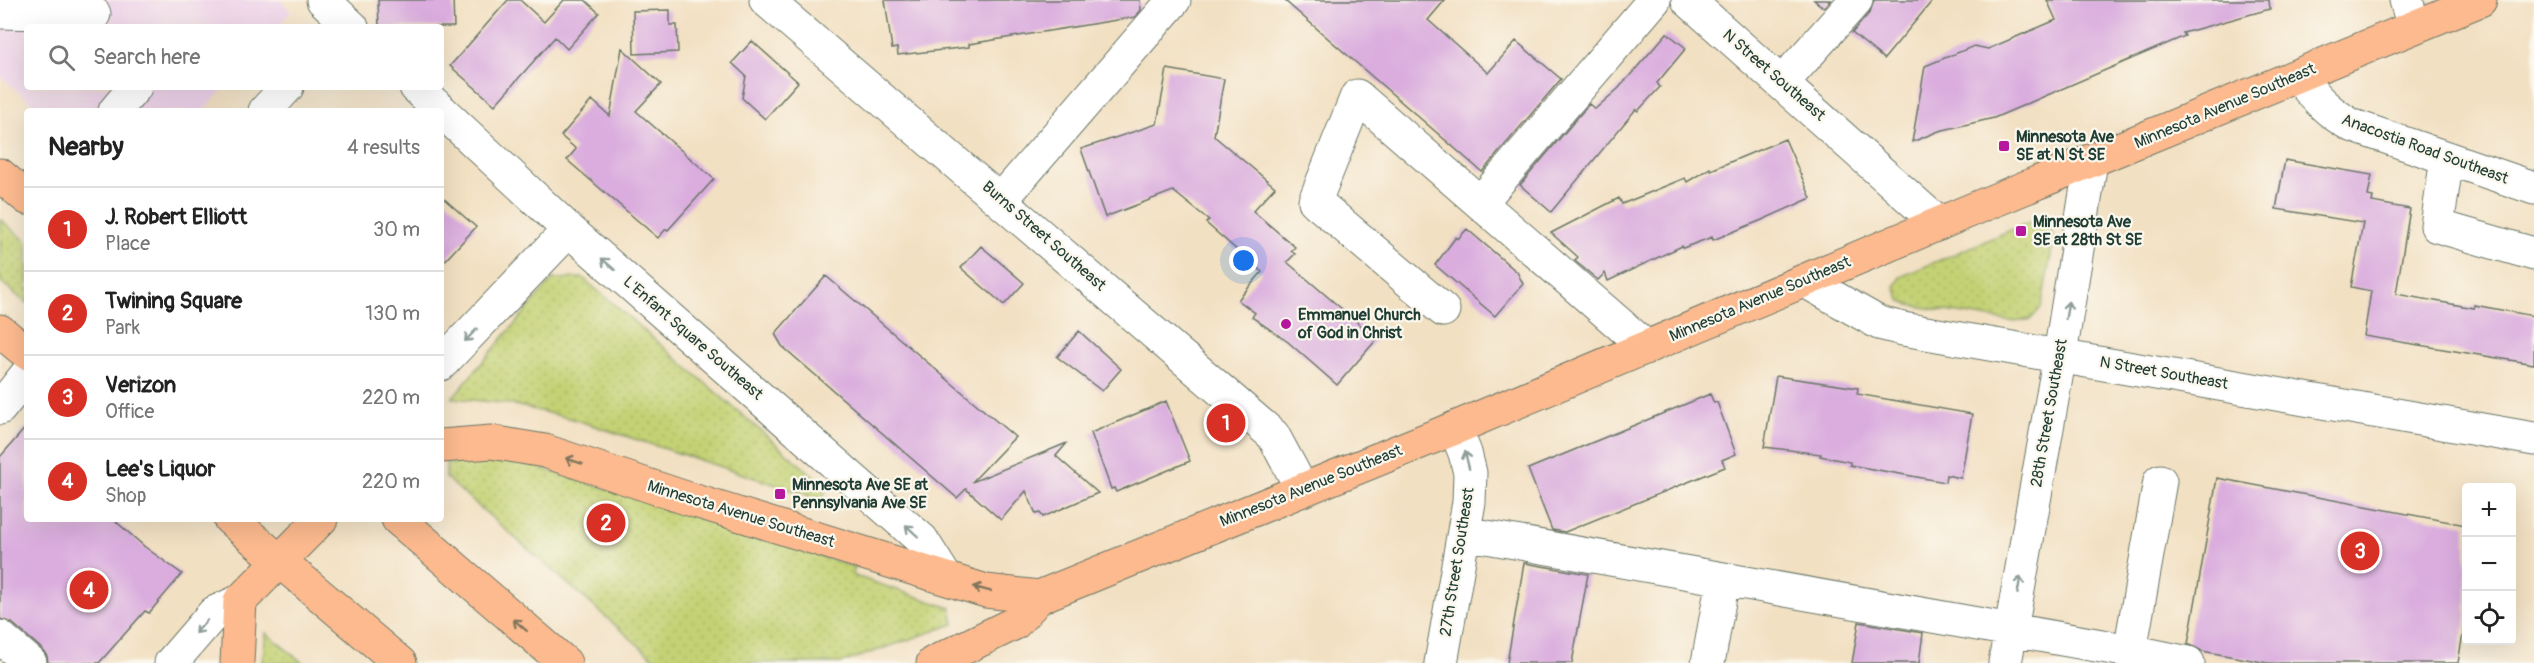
<!DOCTYPE html>
<meta charset="utf-8">
<style>
body{margin:0;font-family:Pangolin,sans-serif;background:#f6f6f6;color:#222}
.controls{position:absolute;right:18px;bottom:18px;display:grid;overflow:hidden;border-radius:6px;box-shadow:0 6px 24px #0002}
.controls button{width:54px;height:54px;display:grid;place-items:center;padding:0;border:0;border-bottom:2px solid #e0e0e0;background:#fff;color:#222;font:30px sans-serif}
.you{position:absolute;left:1244px;top:261px;width:21px;height:21px;margin:-15px;border:4px solid #fff;border-radius:50%;background:#1a73e8;box-shadow:0 0 0 9px #1a73e833}
.badge{display:grid;place-items:center;width:39px;height:39px;border-radius:50%;background:#d93025;color:#fff;font-size:20px;font-weight:700}
.pin{position:absolute;translate:-50% -50%;border:3px solid #fff;box-shadow:0 2px 6px #0006}
.list{margin:0;padding:0;list-style:none}
h2{display:flex;justify-content:space-between;align-items:center;height:78px;margin:0;padding:0 24px;font-size:26px}
h2 small{font-size:20px;font-weight:400;color:#767676}
.list li{display:grid;grid-template-columns:39px 1fr auto;gap:18px;align-items:center;box-sizing:border-box;height:84px;padding:0 24px;border-top:2px solid #e0e0e0}
.list b{display:block;font-size:22px;white-space:nowrap}
.list p{margin:0;font-size:20px;white-space:nowrap;color:#767676}
.list em{font-size:20px;font-style:normal;color:#767676}
.icon{flex:none;width:33px;height:33px;fill:none;stroke:currentColor;stroke-width:2;stroke-linecap:round;stroke-linejoin:round}
.map{position:relative;flex:none;width:2534px;height:663px;overflow:hidden}
.search{position:absolute;background:#fff;box-shadow:0 6px 24px #0002;left:24px;top:24px;width:420px;height:66px;display:flex;align-items:center;gap:15px;box-sizing:border-box;padding:0 21px;border-radius:6px;color:#767676;font-size:22px}
.panel{position:absolute;background:#fff;box-shadow:0 6px 24px #0002;left:24px;top:108px;width:420px;height:414px;border-radius:6px}
.map>svg:first-child{display:block}
.built{fill:#edd1e9}
.green{fill:url(#green-dots);stroke:#728854;stroke-width:1.5}
.building{fill:#daadde}
.lines{fill:none;stroke-linecap:round;stroke-linejoin:round}
.minor-casing{stroke:#697666;stroke-width:35}
.major-casing{stroke:#697666;stroke-width:35}
.highway-casing{stroke:#697666;stroke-width:35}
.minor{stroke:#fff;stroke-width:33}
.major{stroke:#fcba8e;stroke-width:33}
.highway{stroke:#fcba8e;stroke-width:33}
.oneway{stroke:#8f9e9a}
.oneway2{stroke:#82755c}
.poi-dot{fill:#b5179e;stroke:#fbf7ec;stroke-width:2}
.labels{text-anchor:middle;dominant-baseline:central;stroke-width:4.5;stroke-linejoin:round;paint-order:stroke}
.street-label{font-size:16px;fill:#1f3d34;stroke:#fbf7ec}
.poi-label{font-size:16px;font-weight:bold;fill:#1f3d34;stroke:#fbf7ec;text-anchor:start}
</style>
<div class="map">
<svg width="2534" height="663" viewBox="0 0 2534 663">
<defs>
<pattern id="green-dots" width="8" height="8" patternUnits="userSpaceOnUse" patternTransform="scale(1.5)"><rect width="8" height="8" fill="#c4d274"/><path d="M2 2h.1M6 6h.1" fill="none" stroke="#a8b565" stroke-width="1.8" stroke-linecap="round"/></pattern>
</defs>
<rect width="100%" height="100%" fill="#fbf7ec"/>
<filter id="ink" filterUnits="userSpaceOnUse"><feTurbulence type="fractalNoise" baseFrequency=".0167" numOctaves="2"/><feDisplacementMap in="SourceGraphic" scale="12" xChannelSelector="R" yChannelSelector="G"/><feConvolveMatrix kernelMatrix="1 2 1 2 8 2 1 2 1" color-interpolation-filters="sRGB"/></filter>
<filter id="wash" filterUnits="userSpaceOnUse"><feTurbulence type="fractalNoise" baseFrequency=".008" numOctaves="4" result="noise"/><feDisplacementMap in="SourceGraphic" scale="24" xChannelSelector="R" yChannelSelector="G"/><feGaussianBlur stdDeviation="1.35" result="paint"/><feColorMatrix in="noise" values="0 0 0 0 0 0 0 0 0 0 0 0 0 0 0 0 0 1.4 0 .05"/><feComposite in="paint" operator="in"/></filter>
<g filter="url(#wash)">
<rect width="100%" height="100%" fill="#f2e0c2"/>
<path class="built" d="M 0,0 L 281,0 L 291,11 L 278,27 L 27,27 L 27,87 L 225,87 L 203,111 L 41,111 L 0,76 Z"/>
<path class="green" d="M 0,219 L 27,242 L 27,304 L 0,281 Z
M 2039,220 L 2049,224 L 2054,238 L 2041,308 L 2031,319 L 2015,322 L 1909,305 L 1900,300 L 1895,287 L 1900,277 L 2032,221 Z
M 583,278 L 826,487 L 823,500 L 573,419 L 511,404 L 452,398 L 553,279 Z
M 512,459 L 855,567 L 852,575 L 951,608 L 954,624 L 841,663 L 659,663 L 446,478 L 446,463 Z
M 266,633 L 303,663 L 262,663 Z"/>
<g id="blocks">
<path class="building" d="M 378,0 L 453,0 L 454,27 L 379,27 Z
M 508,0 L 520,0 L 544,22 L 564,0 L 585,0 L 599,13 L 567,49 L 555,37 L 495,105 L 450,66 Z
M 885,0 L 1140,0 L 1141,10 L 1135,17 L 969,44 L 969,47 L 898,55 L 897,48 L 892,49 Z
M 1284,0 L 1445,0 L 1428,20 L 1488,73 L 1516,41 L 1561,79 L 1482,172 Z
M 1814,0 L 1831,0 L 1824,8 Z
M 1874,0 L 1933,0 L 1884,59 L 1852,33 L 1870,12 Z
M 2047,0 L 2269,0 L 2270,9 L 2183,33 L 2185,36 L 1994,118 L 1939,131 L 1912,142 L 1925,66 L 1974,46 L 1988,49 L 2056,20 Z
M 670,10 L 670,25 L 677,25 L 678,52 L 634,54 L 633,11 Z
M 1667,33 L 1686,48 L 1657,83 L 1660,87 L 1638,111 L 1636,109 L 1551,212 L 1520,185 L 1589,104 L 1595,109 L 1618,89 Z
M 752,41 L 798,82 L 765,119 L 742,98 L 746,76 L 732,63 Z
M 622,48 L 661,84 L 636,111 L 714,179 L 668,230 L 666,229 L 658,238 L 567,160 L 576,149 L 561,136 L 592,100 L 610,116 Z
M 1167,69 L 1224,79 L 1214,136 L 1275,187 L 1253,211 L 1295,247 L 1291,251 L 1295,254 L 1287,262 L 1377,339 L 1337,385 L 1288,342 L 1252,317 L 1255,313 L 1238,300 L 1262,272 L 1206,223 L 1209,220 L 1173,191 L 1105,217 L 1081,149 L 1157,124 Z
M 1785,139 L 1811,198 L 1762,220 L 1713,240 L 1712,237 L 1683,248 L 1682,246 L 1608,281 L 1605,273 L 1598,280 L 1575,261 L 1578,257 L 1551,233 L 1619,198 L 1622,204 L 1685,178 L 1687,182 L 1710,168 L 1711,170 Z
M 2285,160 L 2372,175 L 2368,196 L 2373,197 L 2372,202 L 2410,209 L 2396,294 L 2474,308 L 2474,305 L 2534,316 L 2534,364 L 2364,336 L 2371,291 L 2351,287 L 2363,223 L 2276,209 Z
M 441,196 L 476,227 L 441,265 Z
M 1467,229 L 1517,272 L 1523,284 L 1495,316 L 1435,265 L 1456,237 L 1458,239 Z
M 981,246 L 1024,283 L 1004,305 L 961,268 Z
M 826,276 L 1015,437 L 972,482 L 1067,443 L 1056,456 L 1098,493 L 1043,517 L 1040,513 L 1036,514 L 1026,491 L 1001,520 L 966,489 L 957,498 L 782,346 L 775,334 Z
M 1079,331 L 1121,369 L 1102,391 L 1057,357 Z
M 1776,376 L 1858,388 L 1857,394 L 1972,414 L 1961,478 L 1946,475 L 1945,482 L 1928,479 L 1850,465 L 1850,462 L 1820,456 L 1821,454 L 1764,447 Z
M 1710,394 L 1714,403 L 1717,402 L 1736,454 L 1722,460 L 1725,467 L 1565,532 L 1552,530 L 1528,469 Z
M 1166,401 L 1190,461 L 1116,492 L 1114,488 L 1111,489 L 1091,433 Z
M 27,426 L 27,519 L 113,519 L 145,547 L 182,574 L 149,613 L 145,611 L 99,663 L 48,663 L 47,656 L 42,649 L 12,623 L 0,619 L 0,457 Z
M 2217,478 L 2466,525 L 2466,615 L 2458,663 L 2268,663 L 2202,651 L 2188,644 Z
M 1524,563 L 1588,574 L 1572,663 L 1507,663 Z
M 1859,622 L 1923,633 L 1919,663 L 1852,663 Z"/>
</g>
</g>
<g filter="url(#ink)">
<use href="#blocks" fill-opacity="0" stroke="#697666" stroke-width="1.5"/>
<g class="lines">
<g class="minor-casing">
<path id="minor" d="M 323,0 L 352,27
M 766,0 L 1273,435 L 1302,489
M 1688,0 L 1939,224
M 2406,0 L 2414,27
M 0,12 L 94,14
M 2298,76 C 2314,97 2328,112 2351,125 L 2534,188
M 1782,83 L 1856,0
M 416,87 L 569,230
M 115,111 L 135,87
M 265,111 L 287,87
M 2447,158 L 2437,226 L 2534,254
M 1001,200 L 1174,0
M 1480,203 L 1654,0
M 1805,281 L 1879,323 L 1903,329 L 2534,439
M 1443,310 L 1315,201 L 1357,96 L 1646,347
M 441,364 L 569,230 L 922,540 L 946,578
M 0,408 L 27,374
M 1464,533 L 2130,651 L 2160,481
M 0,637 L 30,663
M 2130,651 L 2188,663
M 171,663 L 214,613 L 240,601
M 1441,663 L 1469,502 L 1470,473 L 1465,453 L 1455,428
M 1708,663 L 1723,579
M 2005,663 L 2060,355 L 2091,162"/>
</g>
<g class="major-casing">
<path id="major" d="M 441,446 L 491,442 L 545,451 L 686,498 L 986,591 L 1039,597
M 237,663 L 240,601 L 321,519
M 933,663 L 1015,623 L 1039,597 L 1455,428 L 1988,203 L 2480,0"/>
</g>
<g class="highway-casing">
<path id="highway" d="M 0,175 L 27,198
M 0,331 L 27,353
M 230,519 L 400,663
M 398,519 L 565,663"/>
</g>
<use href="#minor" class="minor"/>
<use href="#major" class="major"/>
<use href="#highway" class="highway"/>
</g>
<defs><path id="oneway-shaft" d="M-6 0H5M1.5-3L5.5 0L1.5 3" fill="none" stroke-width="1.6" stroke-linecap="round" stroke-linejoin="round" transform="scale(1.5)"/></defs>
<g class="oneway">
<use href="#oneway-shaft" transform="translate(608 264) rotate(-139)"/>
<use href="#oneway-shaft" transform="translate(2067 310) rotate(-81)"/>
<use href="#oneway-shaft" transform="translate(471 335) rotate(134)"/>
<use href="#oneway-shaft" transform="translate(1467 460) rotate(-104)"/>
<use href="#oneway-shaft" transform="translate(912 531) rotate(-138)"/>
<use href="#oneway-shaft" transform="translate(2019 585) rotate(-80)"/>
<use href="#oneway-shaft" transform="translate(201 627) rotate(132)"/>
</g>
<g class="oneway2">
<use href="#oneway-shaft" transform="translate(574 461) rotate(-161)"/>
<use href="#oneway-shaft" transform="translate(982 589) rotate(-165)"/>
<use href="#oneway-shaft" transform="translate(520 625) rotate(-139)"/>
</g>
</g>
<g class="poi-dot">
<rect x="1998" y="140" width="12" height="12" rx="3"/>
<rect x="2015" y="225" width="12" height="12" rx="3"/>
<circle cx="1286" cy="324" r="6"/>
<rect x="774" y="488" width="12" height="12" rx="3"/>
</g>
<g class="labels">
<g class="street-label">
<text transform="translate(1774 75) rotate(41)">N Street Southeast</text>
<text transform="translate(2225 106) rotate(-23)">Minnesota Avenue Southeast</text>
<text transform="translate(2425 149) rotate(20)">Anacostia Road Southeast</text>
<text transform="translate(1044 236) rotate(41)">Burns Street Southeast</text>
<text transform="translate(1760 299) rotate(-23)">Minnesota Avenue Southeast</text>
<text transform="translate(693 338) rotate(41)">L'Enfant Square Southeast</text>
<text transform="translate(2164 373) rotate(10)">N Street Southeast</text>
<text transform="translate(2049 413) rotate(-80)">28th Street Southeast</text>
<text transform="translate(1311 486) rotate(-22)">Minnesota Avenue Southeast</text>
<text transform="translate(741 514) rotate(17)">Minnesota Avenue Southeast</text>
<text transform="translate(1457 562) rotate(-81)">27th Street Southeast</text>
</g>
<g class="poi-label">
<text x="2016" y="137">Minnesota Ave<tspan x="2016" dy="18">SE at N St SE</tspan></text>
<text x="2033" y="222">Minnesota Ave<tspan x="2033" dy="18">SE at 28th St SE</tspan></text>
<text x="1298" y="315">Emmanuel Church<tspan x="1298" dy="18">of God in Christ</tspan></text>
<text x="792" y="485">Minnesota Ave SE at<tspan x="792" dy="18">Pennsylvania Ave SE</tspan></text>
</g>
</g>
</svg>
<div class="controls">
<button>+</button>
<button>−</button>
<button><svg class="icon" aria-label="locate" viewBox="0 0 24 24"><circle cx="12" cy="12" r="6"/><path d="M12 2v4M12 18v4M2 12h4M18 12h4"/></svg></button>
</div>
<div class="you"></div>
<div class="pin badge" style="left:1226px;top:423px">1</div>
<div class="pin badge" style="left:606px;top:523px">2</div>
<div class="pin badge" style="left:2360px;top:551px">3</div>
<div class="pin badge" style="left:89px;top:590px">4</div>
<div class="search"><svg class="icon" aria-label="search" viewBox="0 0 24 24"><circle cx="10" cy="10" r="6"/><path d="M15 15l6 6"/></svg>Search here</div>
<section class="panel">
<h2>Nearby<small>4 results</small></h2>
<ul class="list">
<li><span class="badge">1</span><div><b>J. Robert Elliott</b><p>Place</p></div><em>30 m</em></li>
<li><span class="badge">2</span><div><b>Twining Square</b><p>Park</p></div><em>130 m</em></li>
<li><span class="badge">3</span><div><b>Verizon</b><p>Office</p></div><em>220 m</em></li>
<li><span class="badge">4</span><div><b>Lee's Liquor</b><p>Shop</p></div><em>220 m</em></li>
</ul>
</section>
</div>
